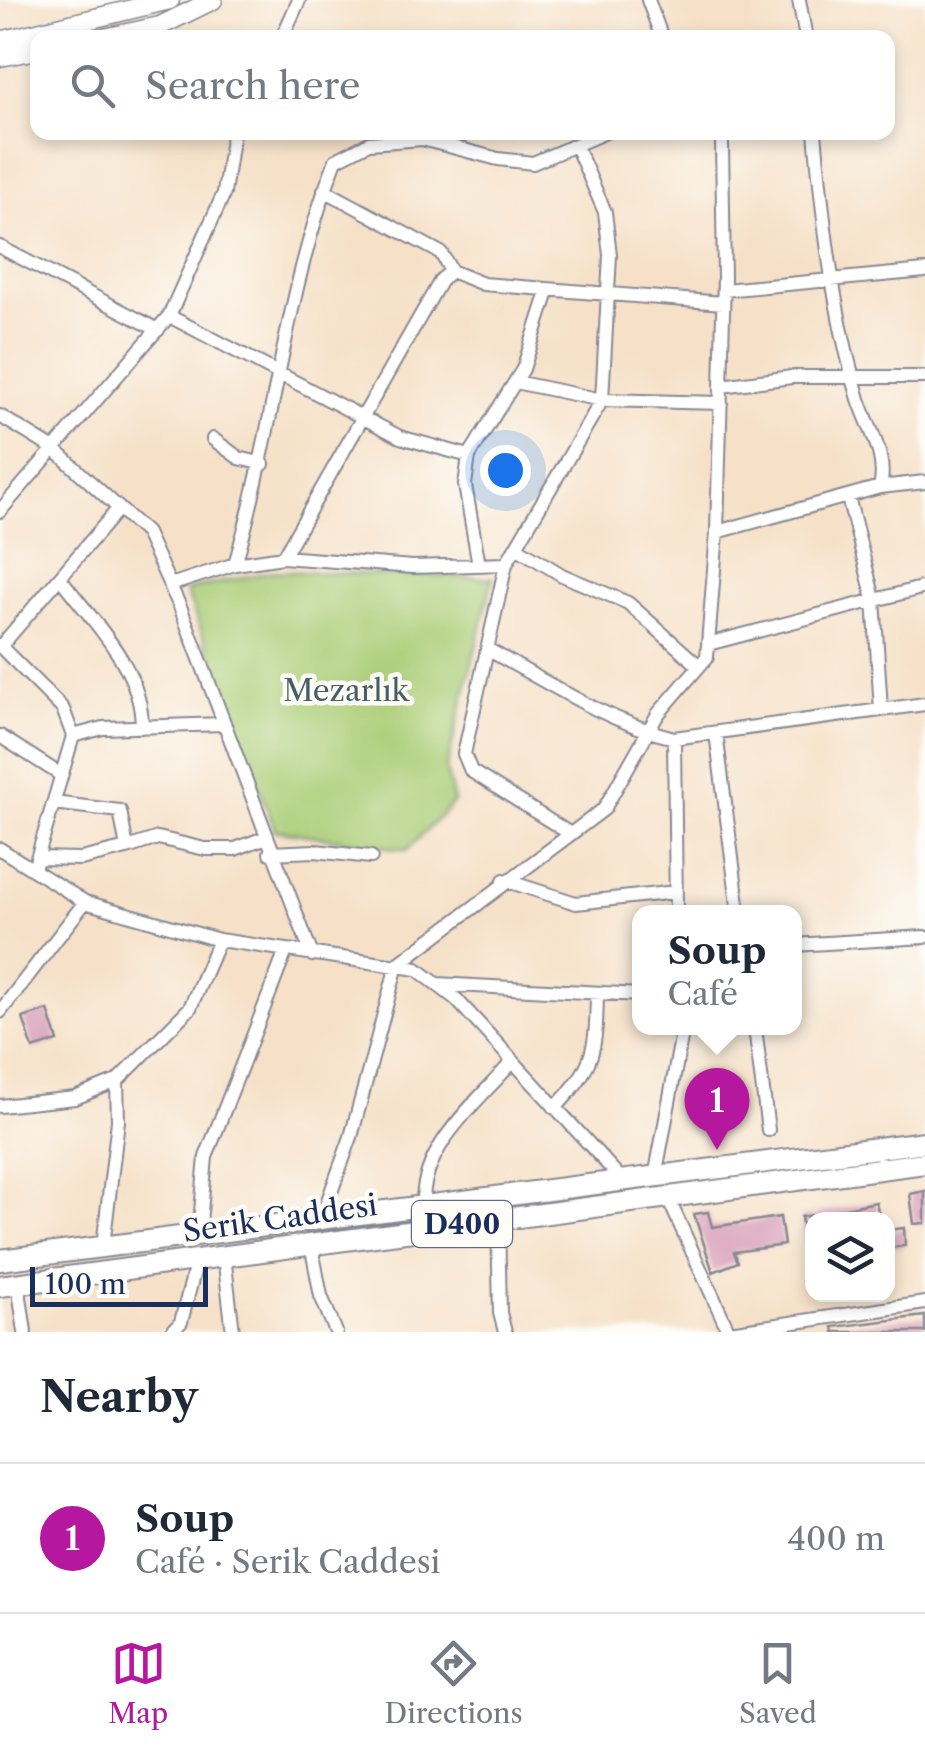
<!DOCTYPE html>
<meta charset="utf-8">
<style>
body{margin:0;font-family:"Libre Caslon Text",serif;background:#f6f6f7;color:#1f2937}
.controls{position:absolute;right:30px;bottom:30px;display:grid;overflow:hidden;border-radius:20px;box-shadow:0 5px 15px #0003}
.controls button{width:90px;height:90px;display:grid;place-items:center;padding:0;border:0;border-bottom:2px solid #e0e1e3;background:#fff;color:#1f2937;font:50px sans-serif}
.scale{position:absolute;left:30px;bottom:25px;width:178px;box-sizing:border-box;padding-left:10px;border:5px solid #1b2f5e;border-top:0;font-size:28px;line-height:35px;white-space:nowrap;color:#1b2f5e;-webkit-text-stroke:8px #fdfcf7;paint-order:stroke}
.you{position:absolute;left:505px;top:470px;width:35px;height:35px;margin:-25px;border:8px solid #fff;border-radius:50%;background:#1a73e8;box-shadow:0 0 0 15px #1a73e833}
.badge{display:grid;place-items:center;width:65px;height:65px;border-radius:50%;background:#b5179e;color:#fff;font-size:32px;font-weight:700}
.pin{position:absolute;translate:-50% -82px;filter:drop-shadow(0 2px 5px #0008)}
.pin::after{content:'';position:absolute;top:52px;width:35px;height:30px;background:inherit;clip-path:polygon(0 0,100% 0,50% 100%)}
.popup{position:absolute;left:632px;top:905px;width:170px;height:130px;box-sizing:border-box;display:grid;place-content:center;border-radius:20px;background:#fff;filter:drop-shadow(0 2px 8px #0005);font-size:32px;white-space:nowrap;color:#747a83}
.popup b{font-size:38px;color:#1f2937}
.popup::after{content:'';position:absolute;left:50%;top:100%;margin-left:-20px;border:20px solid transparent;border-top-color:#fff}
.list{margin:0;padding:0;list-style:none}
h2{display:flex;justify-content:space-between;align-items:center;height:130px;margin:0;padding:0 40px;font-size:42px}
h2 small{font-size:32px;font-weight:400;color:#747a83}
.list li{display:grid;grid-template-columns:65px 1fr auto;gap:30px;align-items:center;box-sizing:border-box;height:150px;padding:0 40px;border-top:2px solid #e0e1e3}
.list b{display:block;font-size:38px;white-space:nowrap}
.list p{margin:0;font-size:32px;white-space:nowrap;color:#747a83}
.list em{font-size:32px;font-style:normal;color:#747a83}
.icon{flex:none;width:55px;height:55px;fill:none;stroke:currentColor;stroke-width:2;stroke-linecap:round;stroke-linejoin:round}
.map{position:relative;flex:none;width:925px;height:1332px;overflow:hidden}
.search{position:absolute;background:#fff;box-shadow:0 5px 15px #0003;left:30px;right:30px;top:30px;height:110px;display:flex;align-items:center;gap:25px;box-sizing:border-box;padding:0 35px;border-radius:20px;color:#747a83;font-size:38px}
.sheet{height:280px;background:#fff}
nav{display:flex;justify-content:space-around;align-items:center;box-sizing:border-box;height:140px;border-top:2px solid #e0e1e3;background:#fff;font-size:28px;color:#747a83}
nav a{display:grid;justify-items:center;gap:5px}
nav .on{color:#b5179e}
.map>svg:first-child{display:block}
.green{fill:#abce78;stroke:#637e6b;stroke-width:2.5}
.building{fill:#d89db9}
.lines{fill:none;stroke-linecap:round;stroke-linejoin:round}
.minor-casing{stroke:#888893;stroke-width:16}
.major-casing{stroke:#888893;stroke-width:21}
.highway-casing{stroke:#888893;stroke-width:24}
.minor{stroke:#fff;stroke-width:12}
.major{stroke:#fff;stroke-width:18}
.highway{stroke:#fff;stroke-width:20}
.labels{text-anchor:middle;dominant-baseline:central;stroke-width:9;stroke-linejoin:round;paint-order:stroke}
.shield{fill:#fdfcf7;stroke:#5f6c8c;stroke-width:2.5}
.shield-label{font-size:28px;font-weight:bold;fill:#1b2f5e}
.park-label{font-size:30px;fill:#465f66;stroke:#fdfcf7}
.street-label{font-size:30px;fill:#1b2f5e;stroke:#fdfcf7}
</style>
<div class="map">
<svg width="925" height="1332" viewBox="0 0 925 1332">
<rect width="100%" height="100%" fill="#fdfcf7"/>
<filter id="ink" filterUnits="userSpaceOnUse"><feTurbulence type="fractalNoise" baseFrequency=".01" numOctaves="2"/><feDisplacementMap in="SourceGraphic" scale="20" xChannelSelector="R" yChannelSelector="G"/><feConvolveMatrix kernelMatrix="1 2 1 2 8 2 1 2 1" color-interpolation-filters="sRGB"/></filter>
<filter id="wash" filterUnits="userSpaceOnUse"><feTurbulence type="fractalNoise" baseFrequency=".0048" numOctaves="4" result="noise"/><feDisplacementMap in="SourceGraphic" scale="40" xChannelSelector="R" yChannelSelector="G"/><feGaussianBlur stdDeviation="2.25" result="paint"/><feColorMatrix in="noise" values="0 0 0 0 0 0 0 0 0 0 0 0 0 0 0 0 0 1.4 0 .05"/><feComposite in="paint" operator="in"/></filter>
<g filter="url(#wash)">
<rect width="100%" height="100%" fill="#f6e1c8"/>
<path class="green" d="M 273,571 L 493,578 L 446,769 L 454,802 L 407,850 L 275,830 L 186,590 Z"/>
<g id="blocks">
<path class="building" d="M 48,1010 L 58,1041 L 33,1049 L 23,1018 Z
M 925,1191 L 925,1223 L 914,1224 L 910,1194 Z
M 876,1202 L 880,1220 L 815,1220 L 815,1214 Z
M 708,1212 L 712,1227 L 780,1217 L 784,1245 L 734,1252 L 738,1262 L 713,1272 L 694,1214 Z
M 812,1215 L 812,1257 L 807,1258 L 801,1217 Z
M 904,1228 L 905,1246 L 888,1248 L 888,1230 Z
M 925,1316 L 925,1332 L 834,1332 L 833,1327 Z"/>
</g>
</g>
<g filter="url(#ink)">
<use href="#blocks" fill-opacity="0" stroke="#888893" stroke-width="2.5"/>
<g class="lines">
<g class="minor-casing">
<path id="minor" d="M 648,0 L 662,38
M 799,0 L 806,38
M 282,38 L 299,0
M 815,132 C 823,222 833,312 859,399 C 868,427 888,457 880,487
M 324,190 L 441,253 L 451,271 L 483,284 L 723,303
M 0,247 L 158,330
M 724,290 L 925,271
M 169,316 L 400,437 L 469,456
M 515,382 L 602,400 L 721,403
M 721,386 L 792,377 L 925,377
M 0,416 L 54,449 L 146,533 L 181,609 L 312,955
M 213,439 L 239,458 L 263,464
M 848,497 L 874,599 L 881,710
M 0,511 L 169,316 L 224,193 L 233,132
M 717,532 L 880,487 L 925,482
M 516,547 L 562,575 L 628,603 L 699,666
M 283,557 L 441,280 L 451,271
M 235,564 C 274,432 285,289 336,160 L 369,143 L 422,139 L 498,159 L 533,163 L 606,132
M 479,565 L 465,485 L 469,456 L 523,369 L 548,292
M 61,579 C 94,623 142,668 142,727
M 170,585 L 235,564 L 283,557 L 413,567 L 506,564
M 708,644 L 925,587
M 0,646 L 63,709 L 73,736 L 34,869
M 1,646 L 119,508
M 487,649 C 547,682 607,722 674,738 L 925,704
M 716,733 L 739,912
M 0,736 L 61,775
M 73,736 L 103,728 L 223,724
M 674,738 L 676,912
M 53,803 L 120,811 L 127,848 L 158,838 L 205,849 L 235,849 L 264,838
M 569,833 L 471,771 L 464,754 L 506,564 L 602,400 L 610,255 L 605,212 L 576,146
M 0,849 L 85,902 L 219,940 L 417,969 L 456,999 L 623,1181
M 270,853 L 315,851 L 371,857
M 37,858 L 81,859 L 127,848
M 504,880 L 576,903 L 676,892
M 794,945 L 925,937
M 437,984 L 640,995
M 0,1012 L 85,902
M 755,1028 L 768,1130
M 0,1106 L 75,1098 L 117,1081 L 190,1008 L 219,940
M 555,1108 C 595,1066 596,1050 597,993
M 655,1177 L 683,1028
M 668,1198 L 729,1332
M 423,1205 C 421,1146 477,1103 512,1062
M 322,1217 L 351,1137 L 397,965 L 604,809 L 658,714 L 707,657 L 717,532 L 724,278 L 722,142 L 718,132
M 498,1219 L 500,1313 L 505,1332
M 199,1234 L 206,1157 L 286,951
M 311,1244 L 321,1296 L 336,1332
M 103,1246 L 118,1121 L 117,1081
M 224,1256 L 233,1332
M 18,1283 L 25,1332
M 172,1332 L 181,1322 L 197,1260
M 729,1332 L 925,1303"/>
</g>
<g class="major-casing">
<path id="major" d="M 104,38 L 160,26 L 213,0
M 0,41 L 170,0
M 0,57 L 38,50"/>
</g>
<g class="highway-casing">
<path id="highway" d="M 0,1260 L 925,1142
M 0,1286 L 925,1163"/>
</g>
<use href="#minor" class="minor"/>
<use href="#major" class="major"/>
<use href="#highway" class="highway"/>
</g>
</g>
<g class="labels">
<rect class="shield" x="412" y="1201" width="100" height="46" rx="8"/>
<g class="shield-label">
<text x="462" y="1224">D400</text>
</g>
<g class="park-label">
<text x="346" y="690">Mezarlık</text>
</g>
<g class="street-label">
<text transform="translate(280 1218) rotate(-8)">Serik Caddesi</text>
</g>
</g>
</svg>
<div class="controls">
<button><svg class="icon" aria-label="layers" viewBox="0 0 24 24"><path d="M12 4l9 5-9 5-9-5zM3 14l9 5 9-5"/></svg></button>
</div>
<div class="scale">100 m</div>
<div class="you"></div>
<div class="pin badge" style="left:717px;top:1150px">1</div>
<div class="popup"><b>Soup</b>Café</div>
<div class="search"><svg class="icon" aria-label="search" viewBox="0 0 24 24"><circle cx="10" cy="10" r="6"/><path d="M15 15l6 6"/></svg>Search here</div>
</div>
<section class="sheet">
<h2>Nearby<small></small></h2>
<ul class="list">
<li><span class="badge">1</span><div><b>Soup</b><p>Café · Serik Caddesi</p></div><em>400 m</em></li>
</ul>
</section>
<nav>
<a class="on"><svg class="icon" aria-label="map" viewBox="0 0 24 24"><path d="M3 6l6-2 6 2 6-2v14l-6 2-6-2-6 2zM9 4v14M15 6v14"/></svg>Map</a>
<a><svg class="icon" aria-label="directions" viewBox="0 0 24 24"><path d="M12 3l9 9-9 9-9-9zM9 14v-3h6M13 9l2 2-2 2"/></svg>Directions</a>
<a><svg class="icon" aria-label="saved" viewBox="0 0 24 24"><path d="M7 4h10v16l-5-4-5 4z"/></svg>Saved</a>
</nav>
